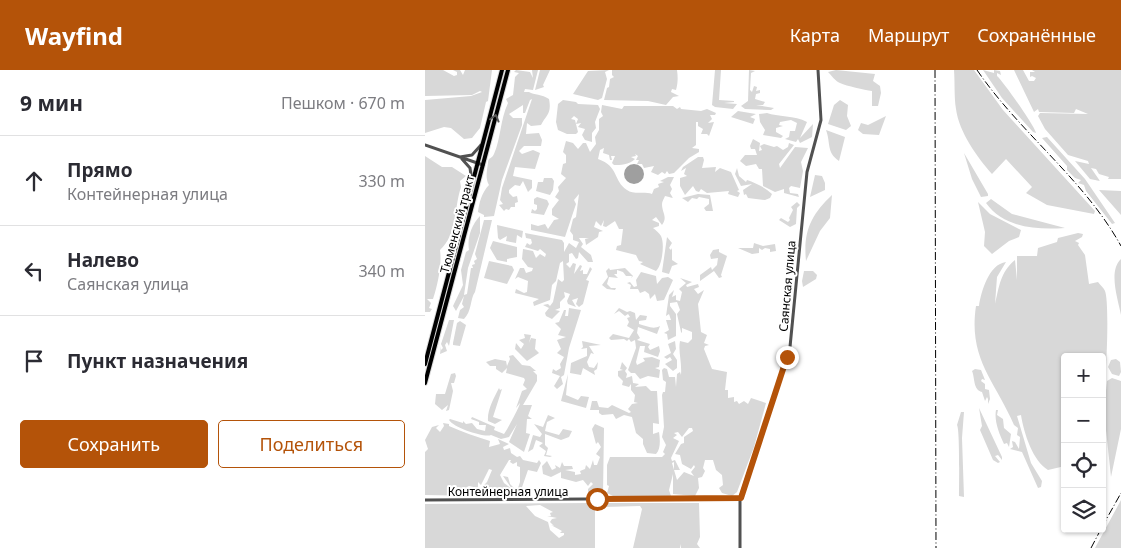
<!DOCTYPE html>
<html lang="ru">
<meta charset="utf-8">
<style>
body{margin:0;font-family:"Noto Sans",sans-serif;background:#f7f7f7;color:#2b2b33}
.controls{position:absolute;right:15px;bottom:15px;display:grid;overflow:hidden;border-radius:5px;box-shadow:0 1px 4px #0004}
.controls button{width:45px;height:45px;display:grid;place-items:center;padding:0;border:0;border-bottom:1px solid #e1e1e2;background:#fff;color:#2b2b33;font:25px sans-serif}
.stop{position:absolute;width:15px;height:15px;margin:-11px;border:4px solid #b45309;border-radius:50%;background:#fff}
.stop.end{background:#b45309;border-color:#fff;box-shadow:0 1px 5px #0008}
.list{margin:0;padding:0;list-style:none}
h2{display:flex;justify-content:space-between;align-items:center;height:65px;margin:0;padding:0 20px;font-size:21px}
h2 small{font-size:16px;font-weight:400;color:#7c7c81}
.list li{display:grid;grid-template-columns:32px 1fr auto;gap:15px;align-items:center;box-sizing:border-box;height:90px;padding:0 20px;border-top:1px solid #e1e1e2}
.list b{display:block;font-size:19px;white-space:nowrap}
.list p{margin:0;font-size:16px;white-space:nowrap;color:#7c7c81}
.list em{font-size:16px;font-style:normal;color:#7c7c81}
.actions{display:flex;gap:10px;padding:15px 20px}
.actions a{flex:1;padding:11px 0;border:1px solid #b45309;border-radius:5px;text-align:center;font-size:18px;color:#b45309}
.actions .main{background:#b45309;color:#fff}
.icon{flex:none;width:28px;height:28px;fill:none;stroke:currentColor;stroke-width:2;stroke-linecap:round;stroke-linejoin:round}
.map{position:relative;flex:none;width:696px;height:478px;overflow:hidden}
header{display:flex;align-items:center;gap:30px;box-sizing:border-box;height:70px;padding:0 25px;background:#b45309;color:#fff}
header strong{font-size:24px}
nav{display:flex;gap:28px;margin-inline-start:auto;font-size:18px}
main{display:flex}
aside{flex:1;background:#fff}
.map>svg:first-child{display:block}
.green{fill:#d8d8d8;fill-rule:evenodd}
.water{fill:#9f9f9f}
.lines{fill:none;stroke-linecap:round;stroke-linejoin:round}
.major-casing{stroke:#dbdbdb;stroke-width:6}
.minor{stroke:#515151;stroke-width:3}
.major{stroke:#000;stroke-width:4}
.rail{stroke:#000;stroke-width:1;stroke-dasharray:8 2.5 1 2.5;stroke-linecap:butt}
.oneway{stroke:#595959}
.route{stroke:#b45309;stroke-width:6}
.labels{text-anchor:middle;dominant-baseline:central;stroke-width:4;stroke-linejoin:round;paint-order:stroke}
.street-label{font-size:12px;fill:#000;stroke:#fff}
</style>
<header>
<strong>Wayfind</strong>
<nav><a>Карта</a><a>Маршрут</a><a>Сохранённые</a></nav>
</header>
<main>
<aside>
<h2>9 мин<small>Пешком · 670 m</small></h2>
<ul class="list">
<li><svg class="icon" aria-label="ahead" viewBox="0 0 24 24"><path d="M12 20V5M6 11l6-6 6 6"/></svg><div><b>Прямо</b><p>Контейнерная улица</p></div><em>330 m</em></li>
<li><svg class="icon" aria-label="left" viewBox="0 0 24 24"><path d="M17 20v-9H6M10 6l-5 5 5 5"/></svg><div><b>Налево</b><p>Саянская улица</p></div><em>340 m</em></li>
<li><svg class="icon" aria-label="arrive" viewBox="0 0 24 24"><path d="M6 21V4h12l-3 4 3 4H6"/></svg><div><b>Пункт назначения</b></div></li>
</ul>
<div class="actions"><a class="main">Сохранить</a><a>Поделиться</a></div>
</aside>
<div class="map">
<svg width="696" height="478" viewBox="0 0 696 478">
<rect width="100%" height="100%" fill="#fff"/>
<path class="green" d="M 0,0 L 18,0 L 29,6 L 32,5 L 32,2 L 28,0 L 35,0 L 38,5 L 40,0 L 67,0 L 63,31 L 61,32 L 55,58 L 47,68 L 39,69 L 26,58 L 19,57 L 0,63 L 0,30 L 46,26 L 57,22 L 55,21 L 47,25 L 0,26 Z
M 91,0 L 105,2 L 108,8 L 107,0 L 113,0 L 108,20 L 100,19 L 99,22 L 104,22 C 109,25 117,24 124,29 C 127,44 121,45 116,55 L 106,56 L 102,53 L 101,64 L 114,63 L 117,70 L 116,76 L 99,76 L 94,81 L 97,84 L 108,80 L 115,83 L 110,99 L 90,97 L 88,106 L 107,110 L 107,118 L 103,122 L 98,111 L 95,116 L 90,115 L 84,120 L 84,123 L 88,127 L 92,126 L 93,132 L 90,133 L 90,137 L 86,137 L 84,140 L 81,139 L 79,141 L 74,135 L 78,134 L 75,130 L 77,118 L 107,29 L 105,30 L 100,43 L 98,43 L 98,35 L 84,44 L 88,48 L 97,48 L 97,55 L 77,110 L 69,146 L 59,147 L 59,145 L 53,142 C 54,133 57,122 64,115 C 60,108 62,101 63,93 C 63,87 67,89 69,84 C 76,68 75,50 83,33 L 81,29 L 88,25 L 90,7 L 94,3 L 89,2 Z
M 115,0 L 125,0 L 118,15 L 119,17 L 110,20 Z
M 184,0 L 180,2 L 182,9 L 177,28 L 173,30 L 148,24 L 163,1 Z
M 187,0 L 252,0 C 253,7 253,13 251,20 L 247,19 L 246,22 L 254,26 L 248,27 L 241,35 L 223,31 L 179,30 L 182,18 L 184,17 L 185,9 L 189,7 L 187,5 Z
M 290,0 L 296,0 L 294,30 L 309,31 L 309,32 L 299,33 L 312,34 L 308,39 L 290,37 L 287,35 Z
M 324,0 L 330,1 L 326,3 L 325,20 L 327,22 L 329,16 L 332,17 L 331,21 L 335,20 L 335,23 L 331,24 L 330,29 L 340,32 L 338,35 L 331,35 L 349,38 L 346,40 L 320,39 L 316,36 L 323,31 Z
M 411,0 L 450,4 L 448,11 L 455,16 L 456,23 L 453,36 L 447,36 L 447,21 C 439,20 422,16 415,13 C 411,12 406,5 403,2 Z
M 529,0 L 549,0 L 578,40 L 670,141 L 669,144 L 622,135 L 601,123 L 607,117 L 581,89 L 567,104 C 552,87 534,62 531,39 C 529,27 530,13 529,0 Z
M 558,0 L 569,3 L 569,0 L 575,1 L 576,5 L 572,3 L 572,6 C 578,11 611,58 611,63 L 608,62 L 577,28 Z
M 589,0 L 598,0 L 604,11 L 609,11 L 611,8 L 607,6 L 605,7 L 605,2 L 610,2 L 607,0 L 696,0 L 696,109 L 683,109 L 684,107 L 674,104 L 671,99 L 666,98 L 675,111 L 665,109 L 650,91 L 664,94 L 663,91 L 643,85 L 620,59 L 613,46 L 615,43 L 663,44 L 651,39 L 649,43 L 614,42 L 613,39 L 609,42 Z
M 138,30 L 151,32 L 153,34 L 173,35 L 175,39 L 170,52 L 171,58 L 167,63 L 167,72 L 160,70 L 157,65 L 160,59 L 153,57 L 156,53 L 151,54 L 153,49 L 149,46 L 146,49 L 150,50 L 153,62 L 151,64 L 142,64 L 133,60 L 131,52 L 133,34 Z
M 415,30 L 423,35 L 422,46 L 426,56 L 421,60 L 403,54 L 409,35 Z
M 177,35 L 197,39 L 199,36 L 248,36 L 252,39 L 255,37 L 256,39 L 276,41 L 282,39 L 291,43 L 290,45 L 285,45 L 287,49 L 283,53 L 289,52 L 284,66 L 282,64 L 276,64 L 278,59 L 273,56 L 273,52 L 271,52 L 271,75 L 267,78 L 274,79 L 274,82 L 264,88 L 249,103 L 244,104 L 242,101 L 240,104 L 237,102 L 233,105 L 226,102 L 229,96 L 219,98 L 217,94 L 212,94 L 214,90 L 211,90 L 213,86 L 210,84 L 211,86 L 206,87 L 210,89 C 204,95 195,95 189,95 L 187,93 L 190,86 L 186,86 L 187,90 L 185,90 L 184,85 L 178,83 L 179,78 L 175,80 L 173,89 C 194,96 188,111 202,120 C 208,125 220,121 227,124 L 229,119 L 234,117 L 233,114 L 239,112 L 235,111 L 243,107 L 249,107 L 245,115 L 247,119 L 245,123 L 248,128 L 240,126 C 239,129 237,131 237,134 C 237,143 243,147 237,155 L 231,147 L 227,150 L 234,153 L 234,156 L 228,158 C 231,160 234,163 236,166 C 240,174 237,196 231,201 L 215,194 L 218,192 L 214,191 L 211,185 L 191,180 L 192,176 L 196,175 L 198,159 L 194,159 L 190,151 L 181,157 L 178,156 L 179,150 L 176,156 L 171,151 L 169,157 L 178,161 L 174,162 L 173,167 L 161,175 L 160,169 L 164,168 L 154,168 L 158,174 L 156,177 L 166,185 L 168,192 L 163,192 L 154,182 L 153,188 L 151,189 L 147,183 L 144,184 L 144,192 L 141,194 L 145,198 L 148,193 L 151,194 L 149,204 L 155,195 L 157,196 L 155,201 L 158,200 L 158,204 L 162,204 L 165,197 L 167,199 L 161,210 L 164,211 L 158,234 L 154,237 L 151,234 L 153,228 L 147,230 L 151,237 L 143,234 L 142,231 L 145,224 L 139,222 L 140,227 L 135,232 L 135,238 L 130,240 L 135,241 L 127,249 L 121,246 L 120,243 L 124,238 L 118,235 L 123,234 L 125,236 L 128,232 L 133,209 L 137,212 L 139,210 L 138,191 L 135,193 L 131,211 L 127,215 L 125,230 L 109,236 L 108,232 L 114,229 L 90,223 L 91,219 L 99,223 L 102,222 L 103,211 L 93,207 L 90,209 L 95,198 L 99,198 L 101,203 L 107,201 L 108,198 L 103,197 L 97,189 L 98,179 L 108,181 L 111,188 L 115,184 L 120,187 L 121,184 L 115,179 L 113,181 L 100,177 L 102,173 L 105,175 L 107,173 L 106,169 L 101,168 L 100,163 L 137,170 L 139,173 L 139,182 L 144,173 L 151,178 L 154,172 L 148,170 L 148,165 L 145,161 L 148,149 L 151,147 L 154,124 L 149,130 L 151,134 L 140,167 L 106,160 L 106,154 L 113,156 L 120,154 L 123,159 L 129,150 L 134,149 L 127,145 L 127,139 L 134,130 L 130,127 L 134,121 L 133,117 L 141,108 L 136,104 L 138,94 L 141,93 L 141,85 L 138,82 L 141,71 L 148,73 L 153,79 L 158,73 L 161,73 L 165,82 L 171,74 L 170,67 L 174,60 L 174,49 L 178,46 L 176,42 Z
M 313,41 L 331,44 L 325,47 L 330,49 L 328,54 L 306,47 Z
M 342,43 C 352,47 370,45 382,52 L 375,68 L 388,54 L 387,67 L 375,73 L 373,69 L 371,72 L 360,69 L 364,67 L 365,61 L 370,61 L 372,53 L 366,50 L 355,52 L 354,55 L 358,56 L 351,58 L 351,62 L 358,66 L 356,68 L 338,65 L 340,60 L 335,52 L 334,44 Z
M 461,46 L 454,65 L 438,64 L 433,60 L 436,53 L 443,55 Z
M 401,60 L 420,67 L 414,91 C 401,82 406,73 401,60 Z
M 622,67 L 660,109 L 690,153 L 687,154 L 661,121 L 659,115 L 653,113 L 656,110 L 650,108 L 642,100 L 642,96 L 617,68 Z
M 328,69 L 335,73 L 334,81 L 337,80 L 335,76 L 339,74 L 349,77 L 352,76 L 358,80 L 363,77 L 364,73 L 369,75 L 354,94 L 355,98 L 370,77 L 383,78 L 376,92 L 378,101 L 375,118 L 366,116 L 364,118 L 365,123 L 373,124 L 374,127 L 359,123 L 359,119 L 350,122 L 338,116 L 337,99 L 334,99 L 331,94 L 321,96 L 315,91 L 320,85 L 332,85 L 330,79 L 326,79 L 325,76 Z
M 539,83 L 563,124 L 563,126 L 556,127 L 547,109 Z
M 0,86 L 17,97 L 27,97 L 41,106 L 35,111 L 36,117 C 29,138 32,165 15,180 C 17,194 13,214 8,229 L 2,229 L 6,233 L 4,238 L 7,239 L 5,242 L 0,242 Z
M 273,87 L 278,87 L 279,90 L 277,98 L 291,97 L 290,102 L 295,98 L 306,102 L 314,120 L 312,121 L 315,123 L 313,127 L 303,124 L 304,121 L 282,123 L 276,119 L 274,122 L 271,121 L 268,116 L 260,125 L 255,116 L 255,108 L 262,106 L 259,104 L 261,98 L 256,101 L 258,97 Z
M 312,98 L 314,106 L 321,112 L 322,110 C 331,113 341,118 347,124 L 345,128 L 340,130 L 323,128 L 321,124 L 319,125 L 318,120 L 327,114 L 316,116 L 310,104 Z
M 390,105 L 397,106 L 400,113 L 400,120 L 385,127 Z
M 119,108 L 127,108 L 129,111 L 128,120 L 125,125 L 111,121 L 113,112 L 118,112 Z
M 674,120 L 696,121 L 696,145 Z
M 273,124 L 285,125 L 288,141 L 281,141 L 279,138 L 284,134 L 284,129 L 274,127 L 272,129 L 267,128 L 263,132 L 257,128 Z
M 407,125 L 405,148 L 395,161 L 381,191 C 378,161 386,145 407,125 Z
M 112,127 L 122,130 L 124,134 L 119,145 L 106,143 L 107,139 L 110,141 L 112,139 L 112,135 L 109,134 L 109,129 Z
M 566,129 L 587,144 L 640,158 C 612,160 579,158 561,133 Z
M 372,132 L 375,135 L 372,138 L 371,154 L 365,157 L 354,150 L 356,148 L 363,152 L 365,150 L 364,148 L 368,140 L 366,137 Z
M 553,132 L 565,144 L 596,160 L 594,167 L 584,171 L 567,184 L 559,176 L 560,162 Z
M 55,146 L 55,163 L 43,198 L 39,225 L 42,224 L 46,198 L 48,198 L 47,195 L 50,194 L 49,191 L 52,189 L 50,184 L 59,150 L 67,150 L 50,222 C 45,229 47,241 39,249 L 33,248 L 35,240 L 39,237 L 37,234 L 39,226 L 31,241 L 28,236 L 38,215 L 36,200 L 41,182 L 44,180 C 42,169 46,155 55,146 Z
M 72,155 L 98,161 L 97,168 L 92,165 L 91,173 L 81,171 L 82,166 L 75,170 L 73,168 Z
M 653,163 L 658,164 L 657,167 L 650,171 L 654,173 L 653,175 L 660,185 L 664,214 L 673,212 C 675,215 679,218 680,221 C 685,233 681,323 677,334 L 679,341 L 682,311 L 687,308 L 696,311 L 696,359 L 686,407 L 679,341 L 677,354 L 677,287 L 640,287 L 640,365 L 636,370 L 640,373 L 640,396 L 623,400 C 608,391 599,364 596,345 L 592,346 L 606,393 L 617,411 L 616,417 L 613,418 L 597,382 L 585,379 L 588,377 L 587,371 L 590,372 L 594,379 L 595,367 L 592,365 L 593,358 L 589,355 C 570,311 543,289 551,236 L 554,236 C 556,222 564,194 581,192 L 572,207 L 570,234 C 574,218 575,202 590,190 L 592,210 L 592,186 L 612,186 L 613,178 L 632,172 L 633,168 Z
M 242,167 L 247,173 L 244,178 L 246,180 L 247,178 L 247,190 L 253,194 L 247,196 L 244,204 L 237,202 Z
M 68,171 L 92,177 L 92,187 L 82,189 L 82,192 L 72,190 L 65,178 Z
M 329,173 L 338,176 L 350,174 L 351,181 L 345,182 L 345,179 L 340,178 L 337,180 L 334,178 L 334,183 L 327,184 L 313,178 L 328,178 Z
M 294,179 L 294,182 L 302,186 L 296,205 L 297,207 L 294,208 L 289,201 L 275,211 L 275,205 L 286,197 L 287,200 L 292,195 L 293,188 L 286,189 L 285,185 L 288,180 Z
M 696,189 L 696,245 C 693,229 683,201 696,189 Z
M 64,191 L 87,196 L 89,200 L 82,214 L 59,208 Z
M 184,198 L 185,200 L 200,198 L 208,206 L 206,208 L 207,206 L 201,206 L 198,202 L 192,200 L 192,204 L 189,204 L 193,208 L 184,207 L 182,214 L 186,218 L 191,218 L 190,220 L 182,219 L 177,215 L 183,207 L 181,201 Z
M 379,201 L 388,201 L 392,205 L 391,209 L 378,217 L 377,211 Z
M 216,202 L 231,206 L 232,214 L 237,208 L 243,207 L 248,210 L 239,230 L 232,231 L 230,224 L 225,229 L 224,224 L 220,221 L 215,223 L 213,219 L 205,219 L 206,215 L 202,213 L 205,212 L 209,217 L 212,216 L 211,210 Z
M 255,208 L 267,212 L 261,215 L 262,217 L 273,214 L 274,217 L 269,219 L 273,224 L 279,220 L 273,234 L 276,262 L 282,265 L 279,273 L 284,275 L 280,276 L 279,279 L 287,299 L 302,302 L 300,320 L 303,320 L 303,331 L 303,328 L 309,327 L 309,332 L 312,331 L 314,334 L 319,331 L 323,334 L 326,328 L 341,333 L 329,377 L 312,422 L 307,426 L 297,423 L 294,418 L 298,415 L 297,405 L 291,400 L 288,390 L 280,390 L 278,398 L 280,401 L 277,407 L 273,408 L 274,418 L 270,426 L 248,424 L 248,404 L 244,420 L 246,426 L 188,426 L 182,423 L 184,416 L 182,415 L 182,395 L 185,387 L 237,387 L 240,384 L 238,382 L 241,375 L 237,367 L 239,357 L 237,325 L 238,322 L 240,322 L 241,312 L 238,310 L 237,300 L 239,298 L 242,299 L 244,307 L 250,307 L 251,317 L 252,304 L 255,302 L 256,305 C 257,292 253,281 255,271 L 263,273 L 267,269 L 267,262 L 257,258 L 257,263 L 256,262 L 252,244 L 255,240 L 252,232 L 245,233 L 245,236 L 251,244 L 251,266 L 243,270 L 242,264 L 239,263 L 244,260 L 241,250 L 246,250 L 244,244 L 241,246 L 244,225 L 249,220 L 247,227 L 251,225 L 251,230 L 255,231 L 257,222 L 254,219 L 261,213 ZM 264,358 L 267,358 L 268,361 L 259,367 L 259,373 L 256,374 L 250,384 L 255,385 L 257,394 L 266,399 L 269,395 L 270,397 L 266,402 L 269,406 L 259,402 L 252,410 L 247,393 L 249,392 L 249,400 L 255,400 L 250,390 L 247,391 L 246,388 L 254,371 L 248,368 L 252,365 L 249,363 L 253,362 L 257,367 Z
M 144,238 L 156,240 L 144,278 L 139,305 L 136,307 L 138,314 L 132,319 L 129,316 L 135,306 L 127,303 L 128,299 L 131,301 L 136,298 L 135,294 L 139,287 L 132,283 L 136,279 L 132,270 L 141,267 L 133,265 L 136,259 L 130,253 L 134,252 L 139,240 L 141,240 L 140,246 L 143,246 Z
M 194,238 L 202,242 L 205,241 L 210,243 L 211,250 L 215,245 L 222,246 L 221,250 L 214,251 L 214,254 C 222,256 228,260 235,256 L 232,264 L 213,257 L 212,263 L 215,268 L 212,270 L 225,274 L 223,277 L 225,280 L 234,276 L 235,281 L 233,287 L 219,282 L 220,276 L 215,276 L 211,292 L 212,295 L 220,291 L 218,288 L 227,287 L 235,290 L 234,297 L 230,298 L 235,300 L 234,308 L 223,306 L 215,309 L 210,303 L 206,303 L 203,300 L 211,278 L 210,270 L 206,272 L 204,269 L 202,271 L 199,269 L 186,270 L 184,268 L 188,264 L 204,268 L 209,260 L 202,256 L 204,252 L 202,248 L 205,247 L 203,244 L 200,246 L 194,241 L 189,244 Z
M 24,250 L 29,250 L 24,276 L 22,272 L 20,275 L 22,281 L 15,284 L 16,276 L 16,280 L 18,278 L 16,274 Z
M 35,251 L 41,255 L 35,276 L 28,275 L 28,273 L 32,253 Z
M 99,264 L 106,265 L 104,273 L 106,268 L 111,269 L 110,279 L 114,283 L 102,291 L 90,279 L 91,273 L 96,279 L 99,274 L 94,270 L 100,268 Z
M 157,271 L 176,275 L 164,276 L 169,284 L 166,283 L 162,292 L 164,297 L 169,298 L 173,292 L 172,299 L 169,301 L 170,305 L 158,298 L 156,305 L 145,303 L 146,293 L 162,286 L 162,278 L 156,279 L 158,277 Z
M 250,271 L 251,279 L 248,284 L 252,290 L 252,298 L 248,301 L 240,294 L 247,290 L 245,287 L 242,289 L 239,287 L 246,283 L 243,274 Z
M 88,285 L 97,295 L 105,296 L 111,301 L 108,301 L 112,305 L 112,311 L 98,335 L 107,335 L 103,346 L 107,349 L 102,349 L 101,363 L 105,364 L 99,382 L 84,372 L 92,354 L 84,367 L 76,369 L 66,365 C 60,368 29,358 24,350 L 25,349 L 38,353 L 38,351 L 41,354 L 47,353 L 52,359 L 60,361 L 61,355 L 54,355 L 54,352 L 46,349 L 47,347 L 70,357 L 69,360 L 79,364 C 81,362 95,336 95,333 L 91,338 L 97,321 L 102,319 L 98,315 L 100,310 L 99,308 L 81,303 L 82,298 L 77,303 L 71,299 L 71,296 L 65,296 L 61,292 L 70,289 L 81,291 L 82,296 L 85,289 L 84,286 Z
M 691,289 L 695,292 L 696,302 L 694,306 L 687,304 L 683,297 L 686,290 Z
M 197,292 L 202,298 L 200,301 L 202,304 L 201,308 L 207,306 L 208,313 L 214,314 L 210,317 L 221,316 L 226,321 L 232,321 L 234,354 L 228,353 L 228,364 L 234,362 C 235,369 236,379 231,384 L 222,383 L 218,374 L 218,369 L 211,363 L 207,347 L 199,345 L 191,349 L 188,344 L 177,345 L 174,343 L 174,340 L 165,340 L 167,331 L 172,331 L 174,337 L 183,338 L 187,335 L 204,343 L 206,342 L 203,339 L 207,334 L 213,333 L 209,332 L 210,325 L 206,320 L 206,314 L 204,317 L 197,315 L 198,311 L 193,306 L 193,301 L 198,300 L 195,299 Z
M 550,299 L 556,300 L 560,310 L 557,309 L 556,311 L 560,314 L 560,319 L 564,320 L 565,329 L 563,334 L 563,329 L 562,327 L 560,331 L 557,322 C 548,320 550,308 547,301 Z
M 30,303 L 31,306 L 29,313 L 26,313 L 28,321 L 24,340 L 21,341 L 23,335 L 17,340 L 10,334 L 11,324 L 20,324 L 26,304 Z
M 143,304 L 141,325 L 153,330 L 156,326 L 164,327 L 161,338 L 136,331 Z
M 74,318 L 75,320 L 77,319 L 68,347 L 77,350 L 70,354 L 63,351 C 62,340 69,328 74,318 Z
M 554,338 L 577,387 L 577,390 L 573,385 L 570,386 L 575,392 L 573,393 L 568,390 L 555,360 L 557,356 Z
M 571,340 L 573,340 L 572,345 L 578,349 L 579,358 L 586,364 L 584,377 L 582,373 L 579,374 C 574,363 569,351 571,340 Z
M 536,342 L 539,342 L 537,368 L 539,427 L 534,426 C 534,416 535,360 532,355 Z
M 123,345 L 130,348 L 122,352 L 120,361 L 134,365 L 138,359 L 147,361 L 144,367 L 136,370 L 120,364 L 120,375 L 123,378 L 121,385 L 127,386 L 125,387 L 119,386 L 121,381 L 114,376 L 118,373 L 111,370 L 108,379 L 103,382 L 108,365 L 115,367 L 117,364 L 109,354 L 118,357 Z
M 18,353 L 24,354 L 24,356 C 37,362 52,367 65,371 L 64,377 L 75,374 L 73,369 L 84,374 L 78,377 L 79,380 L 85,378 L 86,383 L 92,387 L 95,386 L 98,390 L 112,393 L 114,390 L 116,393 L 112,402 L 103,400 L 96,420 L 105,426 L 74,428 L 57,425 L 57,417 L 62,412 L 67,400 L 64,399 L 56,415 L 53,412 L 53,418 L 44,416 L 42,417 L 43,419 L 54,420 L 55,426 L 0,425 L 0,382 L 3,379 L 0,370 L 7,357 L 14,355 L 11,358 L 15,362 L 19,356 ZM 84,390 L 86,390 L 85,392 L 88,394 L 92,392 L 92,396 L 95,397 L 95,412 L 92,421 L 85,414 L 83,407 L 78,406 L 87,419 L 79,413 L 75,405 Z
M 170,354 L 179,358 L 178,424 L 163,425 L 163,419 L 168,414 L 166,412 L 163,416 L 158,410 L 151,412 L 136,408 L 136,402 L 126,407 L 118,404 L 117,396 L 122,391 L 127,400 L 131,398 L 130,395 L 135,398 L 137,392 L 139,396 L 147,396 L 148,399 L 140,400 L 150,402 L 150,405 L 156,404 L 155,401 L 160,399 L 161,395 L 165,399 L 168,390 L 169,395 L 172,395 L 175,387 L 171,384 L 176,377 L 173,372 L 171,374 L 167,359 Z
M 696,430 L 696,478 L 670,478 Z
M 170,433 L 170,478 L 0,478 L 0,434 ZM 115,435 L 128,442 L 125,443 L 126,446 L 122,446 L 132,448 L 127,449 L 125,452 L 129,456 L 126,455 L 137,461 L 135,463 L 139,463 L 139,465 L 134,468 L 125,460 L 123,452 L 110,446 L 101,436 Z
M 178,433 L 274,433 L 275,467 L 272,474 L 275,478 L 256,478 L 256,474 L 255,478 L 208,478 L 217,439 L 215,436 L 179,437 Z"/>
<path class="water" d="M199 104a10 10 0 1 1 20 0a10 10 0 1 1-20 0Z"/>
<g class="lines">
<g class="major-casing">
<path id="major" d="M 0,294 L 77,0
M 0,313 L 83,0"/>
</g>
<path class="minor" d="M 0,75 L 58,95
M 35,87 L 47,85 L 56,75
M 37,89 L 45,98 L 47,112
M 0,430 L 315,428
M 315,478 L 315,428 L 365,277 L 382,102 L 396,50 L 393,0"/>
<use href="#major" class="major"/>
<path class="rail" d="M 510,0 L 511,478
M 552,0 C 595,63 659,109 696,176
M 677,457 L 696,423
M 666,478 L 676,459"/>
</g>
<defs><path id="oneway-chevron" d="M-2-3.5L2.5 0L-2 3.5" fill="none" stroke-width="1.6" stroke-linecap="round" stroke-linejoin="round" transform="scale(1.25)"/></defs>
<use class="oneway" href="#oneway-chevron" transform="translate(70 48) rotate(-75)"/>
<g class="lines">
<path class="route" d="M 172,429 L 316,428 L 362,287"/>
</g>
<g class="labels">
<g class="street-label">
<text transform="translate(32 154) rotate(-75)">Тюменский тракт</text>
<text transform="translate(362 216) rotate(-85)">Саянская улица</text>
<text x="83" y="421">Контейнерная улица</text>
</g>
</g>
</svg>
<div class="controls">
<button>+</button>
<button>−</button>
<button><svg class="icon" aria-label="locate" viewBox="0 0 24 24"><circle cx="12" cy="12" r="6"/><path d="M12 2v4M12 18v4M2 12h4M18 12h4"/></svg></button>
<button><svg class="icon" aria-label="layers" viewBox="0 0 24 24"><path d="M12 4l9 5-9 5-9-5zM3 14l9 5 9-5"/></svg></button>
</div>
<div class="stop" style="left:172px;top:429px"></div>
<div class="stop end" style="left:362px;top:287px"></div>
</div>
</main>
